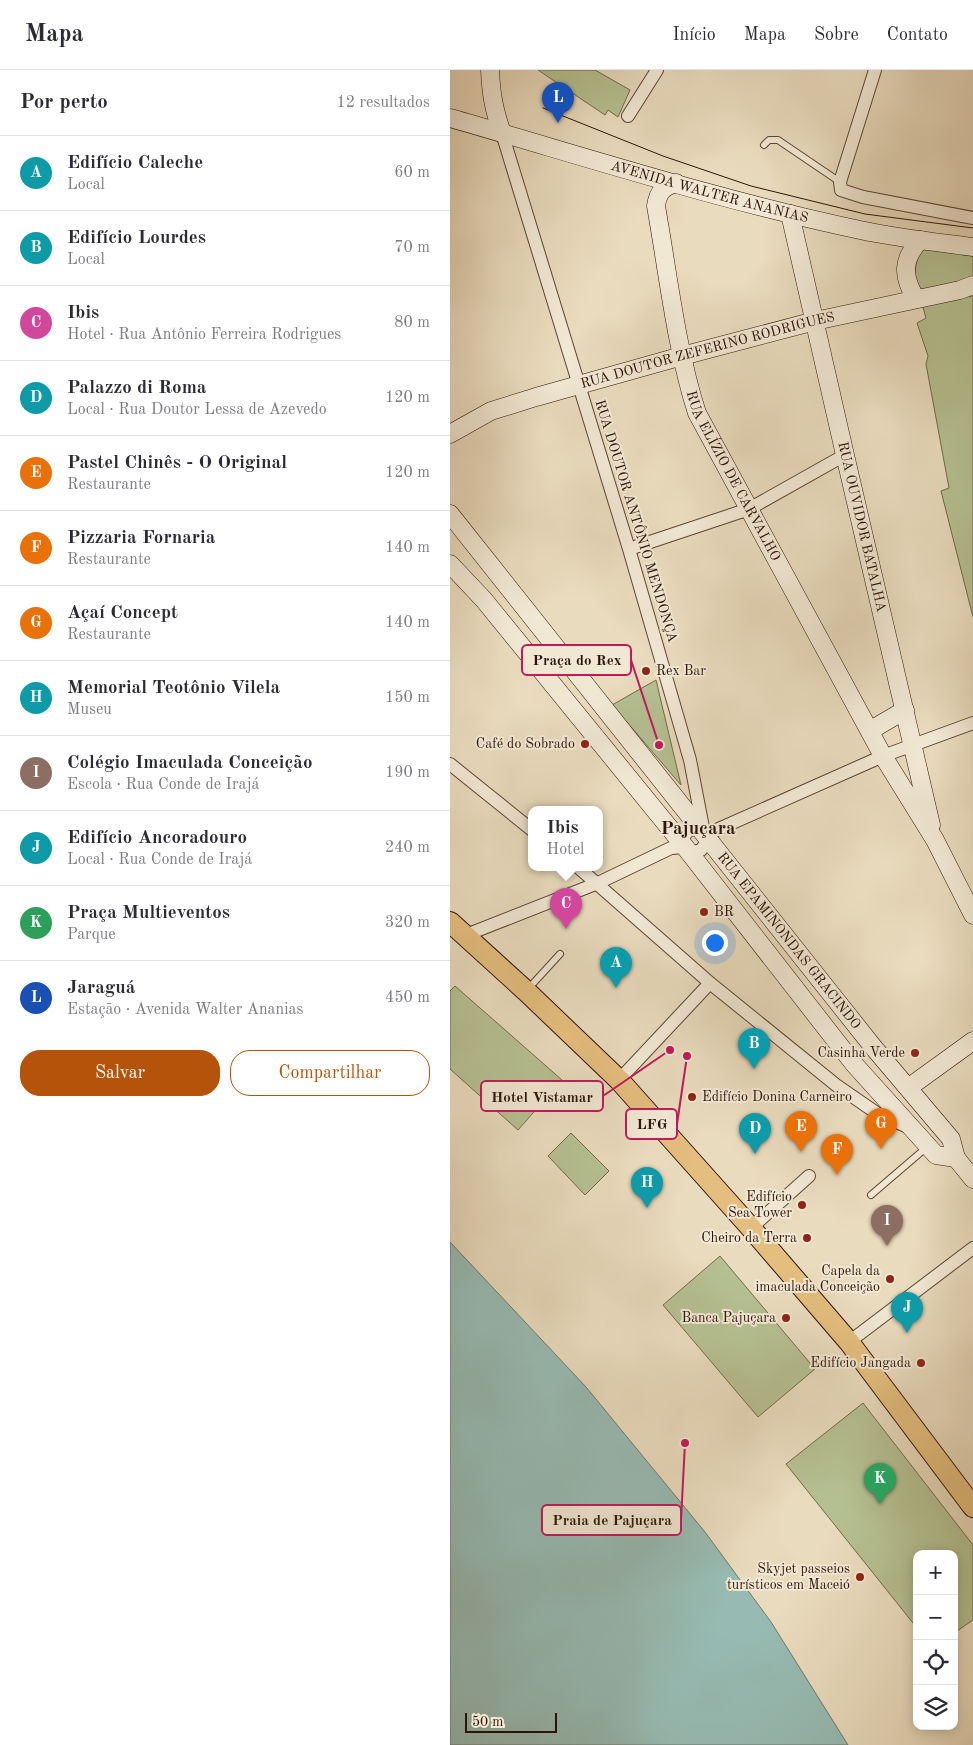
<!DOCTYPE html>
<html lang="pt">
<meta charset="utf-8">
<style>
body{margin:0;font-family:"Old Standard TT",serif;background:#f2f2f3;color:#2b2b33}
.controls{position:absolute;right:15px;bottom:15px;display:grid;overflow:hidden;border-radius:10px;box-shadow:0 2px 12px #0003}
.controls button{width:45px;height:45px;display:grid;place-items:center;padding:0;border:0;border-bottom:1px solid #e1e1e2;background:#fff;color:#2b2b33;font:25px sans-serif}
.scale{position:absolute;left:15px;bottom:12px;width:92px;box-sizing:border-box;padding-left:5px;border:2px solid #2e1307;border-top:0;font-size:14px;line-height:18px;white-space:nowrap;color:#2e1307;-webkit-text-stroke:4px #f1e8d4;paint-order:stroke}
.you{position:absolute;left:264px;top:872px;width:18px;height:18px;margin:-12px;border:4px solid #fff;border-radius:50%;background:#1a73e8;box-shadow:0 0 0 8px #1a73e833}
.badge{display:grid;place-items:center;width:32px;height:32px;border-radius:50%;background:#b45309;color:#fff;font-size:16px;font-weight:700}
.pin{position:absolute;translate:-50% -41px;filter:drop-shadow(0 1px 2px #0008)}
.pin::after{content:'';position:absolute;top:26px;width:18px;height:15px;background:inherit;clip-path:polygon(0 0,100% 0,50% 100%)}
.popup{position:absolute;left:78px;top:736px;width:75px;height:65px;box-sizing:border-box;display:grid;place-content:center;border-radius:10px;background:#fff;filter:drop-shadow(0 1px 4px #0005);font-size:16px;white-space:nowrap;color:#7c7c81}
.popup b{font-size:19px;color:#2b2b33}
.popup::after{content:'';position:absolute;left:50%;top:100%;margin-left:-10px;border:10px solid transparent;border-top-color:#fff}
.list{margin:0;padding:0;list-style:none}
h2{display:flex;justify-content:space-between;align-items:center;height:65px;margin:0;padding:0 20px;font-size:21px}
h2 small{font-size:16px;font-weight:400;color:#7c7c81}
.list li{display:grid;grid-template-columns:32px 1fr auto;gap:15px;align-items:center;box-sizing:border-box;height:75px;padding:0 20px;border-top:1px solid #e1e1e2}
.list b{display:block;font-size:19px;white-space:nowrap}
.list p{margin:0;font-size:16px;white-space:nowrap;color:#7c7c81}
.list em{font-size:16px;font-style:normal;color:#7c7c81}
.actions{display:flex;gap:10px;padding:15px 20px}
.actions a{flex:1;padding:11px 0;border:1px solid #b45309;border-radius:20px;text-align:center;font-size:18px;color:#b45309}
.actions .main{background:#b45309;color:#fff}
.icon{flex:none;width:28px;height:28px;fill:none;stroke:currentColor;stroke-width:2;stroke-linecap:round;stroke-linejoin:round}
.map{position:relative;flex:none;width:523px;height:1675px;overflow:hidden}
header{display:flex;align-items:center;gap:30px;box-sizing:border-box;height:70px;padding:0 25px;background:#fff;border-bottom:1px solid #e1e1e2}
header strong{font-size:24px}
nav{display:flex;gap:28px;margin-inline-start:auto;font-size:18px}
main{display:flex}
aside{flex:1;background:#fff}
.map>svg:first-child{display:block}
.green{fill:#b5c092;stroke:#726a4c}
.water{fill:#97bbb3;stroke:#6d786e}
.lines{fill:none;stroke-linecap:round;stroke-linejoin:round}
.lane-casing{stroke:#5d4534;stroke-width:8}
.street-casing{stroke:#5d4534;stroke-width:14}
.secondary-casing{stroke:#2e1307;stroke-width:19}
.primary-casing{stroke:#2e1307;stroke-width:22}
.lane{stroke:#f1e8d4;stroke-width:6}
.street{stroke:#f1e8d4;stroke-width:12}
.secondary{stroke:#f1e8d4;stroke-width:18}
.primary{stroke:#e4be7e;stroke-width:20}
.tram{stroke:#2e1307;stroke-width:1}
.poi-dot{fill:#8f2418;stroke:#f1e8d4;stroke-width:2}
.labels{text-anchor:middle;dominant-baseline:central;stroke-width:4;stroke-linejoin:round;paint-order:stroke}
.street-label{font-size:14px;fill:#2e1307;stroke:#f1e8d4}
.poi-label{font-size:14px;fill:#2e1307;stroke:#f1e8d4;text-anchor:end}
.district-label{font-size:19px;font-weight:bold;fill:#2e1307;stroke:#f1e8d4}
.leader{fill:none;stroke:#c2185b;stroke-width:2}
.callout-dot{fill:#c2185b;stroke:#f1e8d4;stroke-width:2}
.callout{fill:#f1e8d4;stroke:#c2185b;stroke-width:2}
.callout-label{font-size:15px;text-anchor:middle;font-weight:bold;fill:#2e1307}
</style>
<header>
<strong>Mapa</strong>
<nav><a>Início</a><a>Mapa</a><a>Sobre</a><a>Contato</a></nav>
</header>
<main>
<aside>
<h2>Por perto<small>12 resultados</small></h2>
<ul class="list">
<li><span class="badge" style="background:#0f9aa8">A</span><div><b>Edifício Caleche</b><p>Local</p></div><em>60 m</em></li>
<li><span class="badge" style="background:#0f9aa8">B</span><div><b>Edifício Lourdes</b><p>Local</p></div><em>70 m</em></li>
<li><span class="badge" style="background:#d1479c">C</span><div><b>Ibis</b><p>Hotel · Rua Antônio Ferreira Rodrigues</p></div><em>80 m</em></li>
<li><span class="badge" style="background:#0f9aa8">D</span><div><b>Palazzo di Roma</b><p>Local · Rua Doutor Lessa de Azevedo</p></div><em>120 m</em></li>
<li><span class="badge" style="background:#e8710a">E</span><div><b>Pastel Chinês - O Original</b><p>Restaurante</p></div><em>120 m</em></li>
<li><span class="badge" style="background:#e8710a">F</span><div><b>Pizzaria Fornaria</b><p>Restaurante</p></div><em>140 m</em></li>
<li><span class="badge" style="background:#e8710a">G</span><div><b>Açaí Concept</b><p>Restaurante</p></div><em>140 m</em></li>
<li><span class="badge" style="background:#0f9aa8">H</span><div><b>Memorial Teotônio Vilela</b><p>Museu</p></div><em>150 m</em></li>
<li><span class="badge" style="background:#8d6e63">I</span><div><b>Colégio Imaculada Conceição</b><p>Escola · Rua Conde de Irajá</p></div><em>190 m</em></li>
<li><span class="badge" style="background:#0f9aa8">J</span><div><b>Edifício Ancoradouro</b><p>Local · Rua Conde de Irajá</p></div><em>240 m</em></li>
<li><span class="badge" style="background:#2e9e5b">K</span><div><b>Praça Multieventos</b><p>Parque</p></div><em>320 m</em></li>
<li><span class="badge" style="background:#1a4fb4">L</span><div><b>Jaraguá</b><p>Estação · Avenida Walter Ananias</p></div><em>450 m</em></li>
</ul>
<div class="actions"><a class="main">Salvar</a><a>Compartilhar</a></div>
</aside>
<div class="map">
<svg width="523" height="1675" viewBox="0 0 523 1675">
<rect width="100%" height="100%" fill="#e9dbbd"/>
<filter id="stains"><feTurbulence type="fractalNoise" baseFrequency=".004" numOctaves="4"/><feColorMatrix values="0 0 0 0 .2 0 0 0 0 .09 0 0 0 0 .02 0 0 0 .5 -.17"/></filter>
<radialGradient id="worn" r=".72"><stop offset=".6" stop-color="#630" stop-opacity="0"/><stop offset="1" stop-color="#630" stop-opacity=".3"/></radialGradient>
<path class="green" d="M 88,0 L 145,0 L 180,20 L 168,47 L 158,40 L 155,45 Z
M 480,177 L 523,184 L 523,211 L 478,224 C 473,220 467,217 466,211 C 463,204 467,189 470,181 Z
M 501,224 L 523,227 L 523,547 L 491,421 L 499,418 L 476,294 L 478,286 L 467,253 L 476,248 L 471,230 Z
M 206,610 L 231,715 L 162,635 Z
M 5,916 L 112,1010 L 68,1060 L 0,999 L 0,921 Z
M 121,1063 L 159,1101 L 135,1125 L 98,1086 Z
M 270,1186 L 365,1299 L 308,1347 L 213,1235 Z
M 413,1333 L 523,1475 L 523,1550 L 504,1563 L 504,1484 L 467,1484 L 467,1558 L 336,1394 Z"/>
<path class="water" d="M 0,1172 L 136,1317 L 255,1462 L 321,1552 L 398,1675 L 0,1675 Z"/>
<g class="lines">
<g class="lane-casing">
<path id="lane" d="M 314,75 L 319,70 L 328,70 L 390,112
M 78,919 L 110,884
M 421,1125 L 477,1077"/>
</g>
<g class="street-casing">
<path id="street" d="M 425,0 L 390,112 L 391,120 L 413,127 L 523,148
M 178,46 L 207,0
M 52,63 L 179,479 L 240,690 L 256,773 L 251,780 L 244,782 L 235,777
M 179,479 L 299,439 L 395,385
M 0,694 L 82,760
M 255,765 L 433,686 L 523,653
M 129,798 L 260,913 L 386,1015 L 428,1044 L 458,1057
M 16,865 L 148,813 L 221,778 L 235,777 L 233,767 L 239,760 L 247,759 L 255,765
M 169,1010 L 260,913
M 301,1158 L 359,1106
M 399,1272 L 523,1178"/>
</g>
<g class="secondary-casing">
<g id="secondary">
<path d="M 40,0 C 41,24 44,40 52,63"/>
<path id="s1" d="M 0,48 C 136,87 272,131 410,160 C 447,168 485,172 523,177"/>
<path id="s2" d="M 226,113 C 213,117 208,122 206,136 C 218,203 226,278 247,343 L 433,686 L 485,770 L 523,845"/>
<path id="s3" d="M 340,144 L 395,385 L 481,755"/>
<path d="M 466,229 C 452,206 452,190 470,170"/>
<path id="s4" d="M 0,364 L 41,341 L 86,327 L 232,286 L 365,251 L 510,220 L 523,215"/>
<path id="s5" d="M 0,444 L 424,978 L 501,1069 L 506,1088 L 523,1109"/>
<path d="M 0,494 L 34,530 L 235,777 L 404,994 L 486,1085 L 506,1088"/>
<path d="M 421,660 L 455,640"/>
<path d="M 458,1018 L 523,971"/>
</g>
</g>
<g class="primary-casing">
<path id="primary" d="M 0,852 L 76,921 L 169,1010 L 301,1158 L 399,1272 L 523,1437"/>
</g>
<use href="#lane" class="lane"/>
<use href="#street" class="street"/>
<use href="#secondary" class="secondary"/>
<use href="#primary" class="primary"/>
<path class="tram" d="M 93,38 L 213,86 L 301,116 L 415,144 L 523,158"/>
</g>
<g class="poi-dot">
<circle cx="196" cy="601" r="5"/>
<circle cx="135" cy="674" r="5"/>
<circle cx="254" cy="842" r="5"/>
<circle cx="465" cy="983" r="5"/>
<circle cx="242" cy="1027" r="5"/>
<circle cx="352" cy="1135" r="5"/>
<circle cx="357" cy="1168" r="5"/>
<circle cx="440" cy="1209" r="5"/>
<circle cx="336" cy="1248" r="5"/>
<circle cx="471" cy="1293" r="5"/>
<circle cx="410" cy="1507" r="5"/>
</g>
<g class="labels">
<g class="street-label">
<text stroke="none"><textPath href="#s1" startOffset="270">AVENIDA WALTER ANANIAS</textPath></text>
<text stroke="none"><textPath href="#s4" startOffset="272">RUA DOUTOR ZEFERINO RODRIGUES</textPath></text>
<text stroke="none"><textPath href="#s2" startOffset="316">RUA ELÍZIO DE CARVALHO</textPath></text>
<text transform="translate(186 451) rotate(73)">RUA DOUTOR ANTÔNIO MENDONÇA</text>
<text stroke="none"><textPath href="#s3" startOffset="321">RUA OUVIDOR BATALHA</textPath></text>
<text stroke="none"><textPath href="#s5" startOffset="545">RUA EPAMINONDAS GRACINDO</textPath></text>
</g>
<g class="poi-label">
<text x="206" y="601" text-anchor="start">Rex Bar</text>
<text x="125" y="674">Café do Sobrado</text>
<text x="264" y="842" text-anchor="start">BR</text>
<text x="455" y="983">Casinha Verde</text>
<text x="252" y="1027" text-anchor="start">Edifício Donina Carneiro</text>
<text x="342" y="1127">Edifício<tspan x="342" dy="16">Sea Tower</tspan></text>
<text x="347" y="1168">Cheiro da Terra</text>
<text x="430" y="1201">Capela da<tspan x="430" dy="16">imaculada Conceição</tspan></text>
<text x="326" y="1248">Banca Pajuçara</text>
<text x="461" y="1293">Edifício Jangada</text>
<text x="400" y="1499">Skyjet passeios<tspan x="400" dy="16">turísticos em Maceió</tspan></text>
</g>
<g class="district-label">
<text x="248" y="759">Pajuçara</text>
</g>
</g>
<path class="leader" d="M209 675L181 590M220 980L153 1026M237 986L227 1054M235 1373L231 1450"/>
<g class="callout-dot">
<circle cx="209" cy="675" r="5"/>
<circle cx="220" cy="980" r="5"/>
<circle cx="237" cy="986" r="5"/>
<circle cx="235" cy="1373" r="5"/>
</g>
<g class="callout">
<rect x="72" y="575" width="109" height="30" rx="5"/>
<rect x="31" y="1011" width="122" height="30" rx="5"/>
<rect x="176" y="1039" width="51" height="30" rx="5"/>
<rect x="92" y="1435" width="139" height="30" rx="5"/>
</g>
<g class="callout-label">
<text x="127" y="595">Praça do Rex</text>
<text x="92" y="1032">Hotel Vistamar</text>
<text x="202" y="1059">LFG</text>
<text x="162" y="1455">Praia de Pajuçara</text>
</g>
<rect width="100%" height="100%" filter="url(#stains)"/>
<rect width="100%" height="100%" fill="url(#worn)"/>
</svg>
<div class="controls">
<button>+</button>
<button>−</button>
<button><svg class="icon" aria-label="locate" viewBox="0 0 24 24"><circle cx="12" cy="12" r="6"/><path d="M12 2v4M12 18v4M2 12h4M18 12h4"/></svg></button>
<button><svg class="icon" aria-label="layers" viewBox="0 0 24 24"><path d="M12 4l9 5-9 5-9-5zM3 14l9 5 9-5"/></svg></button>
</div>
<div class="scale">50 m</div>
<div class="you"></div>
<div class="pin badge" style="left:166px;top:918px;background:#0f9aa8">A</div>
<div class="pin badge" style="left:304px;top:999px;background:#0f9aa8">B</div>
<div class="pin badge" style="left:116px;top:859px;background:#d1479c">C</div>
<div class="popup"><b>Ibis</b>Hotel</div>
<div class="pin badge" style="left:305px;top:1084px;background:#0f9aa8">D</div>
<div class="pin badge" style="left:351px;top:1082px;background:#e8710a">E</div>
<div class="pin badge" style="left:387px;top:1105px;background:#e8710a">F</div>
<div class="pin badge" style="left:431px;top:1079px;background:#e8710a">G</div>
<div class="pin badge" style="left:197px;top:1138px;background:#0f9aa8">H</div>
<div class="pin badge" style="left:437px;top:1176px;background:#8d6e63">I</div>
<div class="pin badge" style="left:457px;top:1263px;background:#0f9aa8">J</div>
<div class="pin badge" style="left:430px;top:1434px;background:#2e9e5b">K</div>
<div class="pin badge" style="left:108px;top:53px;background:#1a4fb4">L</div>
</div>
</main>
